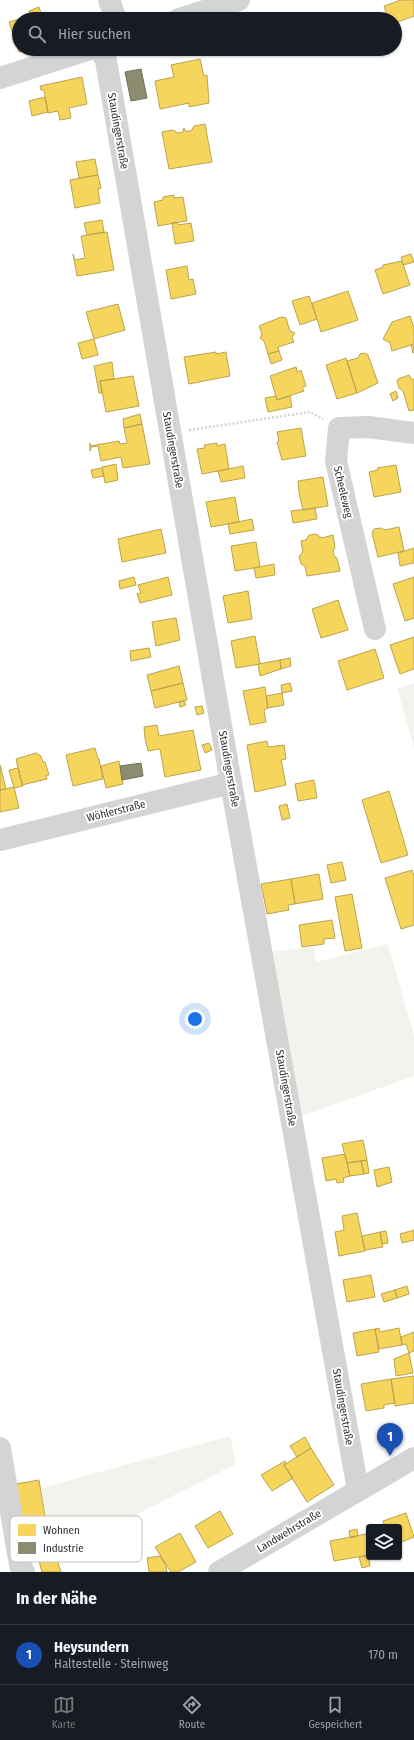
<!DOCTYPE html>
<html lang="de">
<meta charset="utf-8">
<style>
body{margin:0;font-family:"Fira Sans Condensed",sans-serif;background:#242831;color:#f1f3f6}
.controls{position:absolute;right:12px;bottom:12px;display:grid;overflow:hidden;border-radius:4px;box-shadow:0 1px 3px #0004}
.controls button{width:36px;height:36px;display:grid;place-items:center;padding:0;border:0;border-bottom:1px solid #363941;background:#171b24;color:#f1f3f6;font:20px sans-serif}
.you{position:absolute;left:195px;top:1019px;width:14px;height:14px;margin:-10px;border:3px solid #fff;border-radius:50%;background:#1a73e8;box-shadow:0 0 0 6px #1a73e833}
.badge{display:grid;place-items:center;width:26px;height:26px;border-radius:50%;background:#787878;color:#fff;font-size:13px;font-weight:700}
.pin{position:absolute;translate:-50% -33px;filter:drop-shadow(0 1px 2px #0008)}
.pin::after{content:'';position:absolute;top:21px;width:14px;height:12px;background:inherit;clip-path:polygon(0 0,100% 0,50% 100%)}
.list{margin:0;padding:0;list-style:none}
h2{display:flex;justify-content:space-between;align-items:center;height:52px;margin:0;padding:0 16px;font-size:17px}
h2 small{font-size:13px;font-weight:400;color:#9ea1a6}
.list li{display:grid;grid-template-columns:26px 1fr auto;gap:12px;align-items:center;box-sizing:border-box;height:60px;padding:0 16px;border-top:1px solid #363941}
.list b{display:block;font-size:15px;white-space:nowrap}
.list p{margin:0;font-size:13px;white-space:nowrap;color:#9ea1a6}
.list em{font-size:13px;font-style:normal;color:#9ea1a6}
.icon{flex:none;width:22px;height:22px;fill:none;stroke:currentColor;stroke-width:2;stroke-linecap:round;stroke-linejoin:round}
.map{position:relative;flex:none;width:414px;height:1572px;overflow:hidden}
.search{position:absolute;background:#171b24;box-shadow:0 1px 3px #0004;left:12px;right:12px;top:12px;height:44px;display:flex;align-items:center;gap:10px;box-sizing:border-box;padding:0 14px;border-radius:22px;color:#9ea1a6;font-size:15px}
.sheet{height:112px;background:#171b24}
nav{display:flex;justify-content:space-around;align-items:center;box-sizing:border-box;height:56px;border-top:1px solid #363941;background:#171b24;font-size:11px;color:#9ea1a6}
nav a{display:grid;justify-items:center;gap:2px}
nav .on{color:#787878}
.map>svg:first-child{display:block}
.green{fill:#f2f3ec}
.homes{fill:#f6d55c;stroke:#bba44f}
.industry{fill:#8c8c6e;stroke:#70705b}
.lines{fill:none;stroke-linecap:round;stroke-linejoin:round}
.path{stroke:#d4d4d4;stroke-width:2.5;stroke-dasharray:2 2;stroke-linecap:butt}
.minor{stroke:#d4d4d4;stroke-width:22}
.labels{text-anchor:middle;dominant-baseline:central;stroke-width:4;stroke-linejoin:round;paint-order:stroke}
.street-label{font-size:11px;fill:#303030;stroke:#fff}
.key{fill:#fff;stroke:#c1c1c1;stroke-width:1}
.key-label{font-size:11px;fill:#303030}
</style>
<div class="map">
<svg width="414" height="1572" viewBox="0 0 414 1572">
<rect width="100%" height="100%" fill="#fff"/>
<path class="green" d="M 414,683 L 414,748 L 397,688 Z
M 388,944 L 414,1036 L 414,1076 L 301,1116 L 271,952 L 313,947 L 316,962 Z
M 230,1436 L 236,1464 L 139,1513 L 125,1534 L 52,1552 L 42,1488 Z"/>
<path class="homes" d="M 401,0 L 414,0 L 414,16 L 395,23 L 395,19 L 388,19 L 384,6 Z
M 39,7 L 43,19 L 33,19 L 29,11 Z
M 30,15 L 33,19 L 19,19 Z
M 19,19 L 19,49 L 29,49 L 19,52 L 9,22 Z
M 200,59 L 204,76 L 207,75 L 209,103 L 189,107 L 189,103 L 160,109 L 155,81 L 174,77 L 171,65 Z
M 82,77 L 87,104 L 69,108 L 71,118 L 60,120 L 58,111 L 48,113 L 44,90 L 41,90 L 40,86 Z
M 45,97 L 48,112 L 32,116 L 29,101 Z
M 205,124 L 212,162 L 169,169 L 162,132 L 173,130 L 178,133 L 183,132 L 184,128 L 185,131 L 191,131 L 194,126 Z
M 95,159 L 98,175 L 79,178 L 76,162 Z
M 98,175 L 101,188 L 98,189 L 100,203 L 75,208 L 70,180 Z
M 174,195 L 174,198 L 183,197 L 187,221 L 158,226 L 154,202 L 163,200 L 163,197 Z
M 102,220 L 104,232 L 87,235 L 84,223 Z
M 177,222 L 178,225 L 191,223 L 194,241 L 175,244 L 172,223 Z
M 107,232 L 114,270 L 77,276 L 73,254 L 75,260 L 85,258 L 81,236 Z
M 411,254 L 414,262 L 403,265 L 401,257 Z
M 402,261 L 410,285 L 383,294 L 375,270 L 383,267 L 383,265 Z
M 187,266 L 189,280 L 193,279 L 196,294 L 171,299 L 166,270 Z
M 348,291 L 358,320 L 321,332 L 312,303 Z
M 309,296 L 317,319 L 300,325 L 292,301 Z
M 118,304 L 125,330 L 94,339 L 86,312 Z
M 410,316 L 414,328 L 414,344 L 392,351 L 390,343 L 383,339 L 392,322 Z
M 281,317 L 286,318 L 290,331 L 295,333 L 292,337 L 294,342 L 278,347 L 279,351 L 268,354 L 264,341 L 260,338 L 262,334 L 259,326 Z
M 94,339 L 98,355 L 82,359 L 78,343 Z
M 414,344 L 414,352 L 413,353 L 411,345 Z
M 279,351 L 282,360 L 271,364 L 268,354 Z
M 216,352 L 216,354 L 226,352 L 230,376 L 189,384 L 184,357 Z
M 365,353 L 368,355 L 378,383 L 357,393 L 347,361 L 358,358 L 360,354 Z
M 346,358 L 357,393 L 337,399 L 326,365 Z
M 112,362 L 114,379 L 100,381 L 102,393 L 99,393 L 94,366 Z
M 296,367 L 297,372 L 301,370 L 306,386 L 302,387 L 304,391 L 277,400 L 270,376 Z
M 409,375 L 412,380 L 414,379 L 414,410 L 409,411 L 403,391 L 399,388 L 397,381 L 398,379 Z
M 133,376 L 139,406 L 106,412 L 100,381 Z
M 396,391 L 398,398 L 393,401 L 390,394 Z
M 276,396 L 277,400 L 290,396 L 292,407 L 268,412 L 265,398 Z
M 140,414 L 142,424 L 124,428 L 123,419 Z
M 142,424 L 150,464 L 123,468 L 121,457 L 101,461 L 98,446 L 91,447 L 90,451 L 90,443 L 90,446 L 119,441 L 120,444 L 127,443 L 124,428 Z
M 301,428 L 306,456 L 282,460 L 277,442 L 279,441 L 277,432 Z
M 217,443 L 217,446 L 225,444 L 229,469 L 202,474 L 197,449 L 205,448 L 204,445 Z
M 116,464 L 118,480 L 105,483 L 102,467 Z
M 396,465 L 401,492 L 374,497 L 369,472 L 378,470 L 377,468 Z
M 243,466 L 245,478 L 221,482 L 218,471 Z
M 102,468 L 104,476 L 93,478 L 91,470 Z
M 323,477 L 328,506 L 303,510 L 299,493 L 298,481 Z
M 235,497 L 239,522 L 211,527 L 206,502 Z
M 315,508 L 317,519 L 293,523 L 291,511 Z
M 252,519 L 254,530 L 230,534 L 228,524 Z
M 399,527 L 404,551 L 378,557 L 372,533 L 374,529 L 381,528 L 385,530 Z
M 161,529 L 166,553 L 122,562 L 118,539 Z
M 316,534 L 322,538 L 333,535 L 335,548 L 333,551 L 334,556 L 337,558 L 340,571 L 307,576 L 305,566 L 301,564 L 299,556 L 303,552 L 301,541 L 306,540 L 309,535 Z
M 256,542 L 260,567 L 235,571 L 231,546 Z
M 414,548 L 414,563 L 400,566 L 398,553 Z
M 274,564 L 275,575 L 256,578 L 254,568 Z
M 134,577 L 136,585 L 120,589 L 119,581 Z
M 168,577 L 172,595 L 140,603 L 137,594 L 141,593 L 138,585 Z
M 414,577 L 414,618 L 405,621 L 393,584 Z
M 248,591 L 252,619 L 228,623 L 223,596 Z
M 338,600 L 348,630 L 321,638 L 312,609 Z
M 176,618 L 180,640 L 156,646 L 152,622 Z
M 255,636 L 260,664 L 236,668 L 231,641 Z
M 414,637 L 414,669 L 400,674 L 390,645 Z
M 149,648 L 151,657 L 131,661 L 130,651 Z
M 375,649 L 384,678 L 347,690 L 338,661 Z
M 290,658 L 291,666 L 281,669 L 280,660 Z
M 280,660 L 281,669 L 260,676 L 258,664 Z
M 179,666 L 183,683 L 151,691 L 147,675 Z
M 183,683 L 187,700 L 155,708 L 151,691 Z
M 290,683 L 292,691 L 282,693 L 281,685 Z
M 265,687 L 268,708 L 264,710 L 266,722 L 250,725 L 243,691 Z
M 282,693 L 284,705 L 268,708 L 266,696 Z
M 184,701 L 186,705 L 180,707 L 179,702 Z
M 202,706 L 204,713 L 197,715 L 195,707 Z
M 157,725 L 159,736 L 193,730 L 201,770 L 165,777 L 160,749 L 148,751 L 145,738 L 144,727 Z
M 267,741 L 268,747 L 284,745 L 286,759 L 281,760 L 286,785 L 255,792 L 247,745 Z
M 209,743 L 212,750 L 205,753 L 202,745 Z
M 95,748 L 98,759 L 99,759 L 103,779 L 73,786 L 66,755 Z
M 36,753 L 41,756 L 43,762 L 45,762 L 49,775 L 46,775 L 47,779 L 22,785 L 16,759 Z
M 119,761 L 123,784 L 106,788 L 101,766 Z
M 0,765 L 6,789 L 0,790 Z
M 18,768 L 23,786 L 14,788 L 9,770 Z
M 314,780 L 317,798 L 298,801 L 295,784 Z
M 14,787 L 19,808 L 0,812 L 0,790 Z
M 389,791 L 408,855 L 381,863 L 362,800 Z
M 287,804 L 290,818 L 282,820 L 279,806 Z
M 342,862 L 346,880 L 331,883 L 327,865 Z
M 412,870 L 414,876 L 414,925 L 401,929 L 385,878 Z
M 319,874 L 323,899 L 295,904 L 291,879 Z
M 291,879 L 295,904 L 288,905 L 289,910 L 267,914 L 261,884 Z
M 352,894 L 362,948 L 345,951 L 335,897 Z
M 332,920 L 335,938 L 324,939 L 324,944 L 302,947 L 299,925 Z
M 363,1140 L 367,1160 L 347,1163 L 342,1144 Z
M 345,1154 L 350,1176 L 343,1178 L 344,1182 L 337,1183 L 336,1179 L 326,1181 L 322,1158 Z
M 367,1160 L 369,1173 L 364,1174 L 361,1161 Z
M 361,1161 L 364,1174 L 350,1176 L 347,1163 Z
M 389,1167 L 392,1182 L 377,1187 L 374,1170 Z
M 357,1213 L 365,1251 L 339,1256 L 335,1232 L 344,1230 L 342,1216 Z
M 414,1230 L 414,1240 L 402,1243 L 400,1234 Z
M 386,1231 L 388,1243 L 382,1244 L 380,1232 Z
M 380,1232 L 383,1247 L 365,1250 L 362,1236 Z
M 371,1275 L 375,1297 L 347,1302 L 343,1280 Z
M 407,1286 L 409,1294 L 397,1298 L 395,1290 Z
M 395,1290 L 397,1298 L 384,1302 L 381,1294 Z
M 379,1328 L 380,1332 L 399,1328 L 402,1345 L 379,1349 L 375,1329 Z
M 375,1329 L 379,1352 L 357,1356 L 353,1333 Z
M 414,1332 L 414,1351 L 409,1353 L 406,1344 L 402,1345 L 401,1337 Z
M 409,1353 L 413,1373 L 396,1376 L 394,1359 Z
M 414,1376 L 414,1403 L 395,1406 L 391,1379 Z
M 391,1379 L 395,1403 L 384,1405 L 384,1408 L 366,1411 L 361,1384 Z
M 305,1437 L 311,1448 L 297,1457 L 290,1446 Z
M 311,1448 L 334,1485 L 307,1502 L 284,1465 Z
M 285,1461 L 286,1463 L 284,1465 L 293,1478 L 272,1491 L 261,1475 Z
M 39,1480 L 50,1545 L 28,1549 L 16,1484 Z
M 220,1511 L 233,1534 L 208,1548 L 195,1526 Z
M 406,1513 L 414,1537 L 399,1543 L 399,1527 L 385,1527 L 383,1521 Z
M 357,1529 L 358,1536 L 350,1538 L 349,1531 Z
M 180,1533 L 196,1562 L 178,1572 L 171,1572 L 155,1547 Z
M 366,1534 L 369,1555 L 334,1561 L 330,1541 Z
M 368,1555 L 370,1566 L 362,1568 L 359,1557 Z
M 56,1556 L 61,1572 L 42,1572 L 39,1561 Z
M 160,1556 L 166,1566 L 167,1572 L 149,1572 L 147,1558 Z"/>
<path class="industry" d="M 141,69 L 147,98 L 131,101 L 125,72 Z
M 141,763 L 143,776 L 122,780 L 120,766 Z"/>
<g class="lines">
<path class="path" d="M 189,430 L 310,412 L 323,419"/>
<path class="minor" d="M 109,0 L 116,19
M 179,19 L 239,0
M 100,49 L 106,61 L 231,783 L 358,1490
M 0,78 L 90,49
M 375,629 L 336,461 L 339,428 L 368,427 L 414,433
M 0,840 L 231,783
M 0,1448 L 20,1565 L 24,1572
M 219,1572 L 414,1458"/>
</g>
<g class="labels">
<g class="street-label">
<text transform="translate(118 131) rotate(80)">Staudingerstraße</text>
<text transform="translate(173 450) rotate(80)">Staudingerstraße</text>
<text transform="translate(343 492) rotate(77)">Scheeleweg</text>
<text transform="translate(229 769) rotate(80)">Staudingerstraße</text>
<text transform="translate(116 811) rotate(-14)">Wöhlerstraße</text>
<text transform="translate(286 1088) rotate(80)">Staudingerstraße</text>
<text transform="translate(343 1407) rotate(80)">Staudingerstraße</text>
<text transform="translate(289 1531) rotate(-31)">Landwehrstraße</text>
</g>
</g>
<rect x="10" y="1516" width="132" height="46" rx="6" class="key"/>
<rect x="18" y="1524" width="18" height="12" fill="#f6d55c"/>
<rect x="18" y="1542" width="18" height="12" fill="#8c8c6e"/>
<g class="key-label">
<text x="43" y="1534">Wohnen</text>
<text x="43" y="1552">Industrie</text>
</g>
</svg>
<div class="controls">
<button><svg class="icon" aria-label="layers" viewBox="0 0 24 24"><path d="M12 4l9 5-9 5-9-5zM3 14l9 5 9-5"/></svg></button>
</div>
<div class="you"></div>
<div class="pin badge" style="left:390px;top:1456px;background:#1a4fb4">1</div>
<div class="search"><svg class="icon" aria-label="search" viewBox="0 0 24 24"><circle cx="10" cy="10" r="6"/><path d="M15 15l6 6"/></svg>Hier suchen</div>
</div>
<section class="sheet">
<h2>In der Nähe<small></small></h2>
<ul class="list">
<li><span class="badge" style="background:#1a4fb4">1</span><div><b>Heysundern</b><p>Haltestelle · Steinweg</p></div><em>170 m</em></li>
</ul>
</section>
<nav>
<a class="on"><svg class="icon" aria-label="map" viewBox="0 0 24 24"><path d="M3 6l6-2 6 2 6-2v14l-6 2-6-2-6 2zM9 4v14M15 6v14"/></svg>Karte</a>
<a><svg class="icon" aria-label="directions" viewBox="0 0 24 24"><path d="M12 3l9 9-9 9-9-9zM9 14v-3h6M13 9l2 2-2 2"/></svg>Route</a>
<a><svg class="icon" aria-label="saved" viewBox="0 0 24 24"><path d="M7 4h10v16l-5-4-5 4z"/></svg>Gespeichert</a>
</nav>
